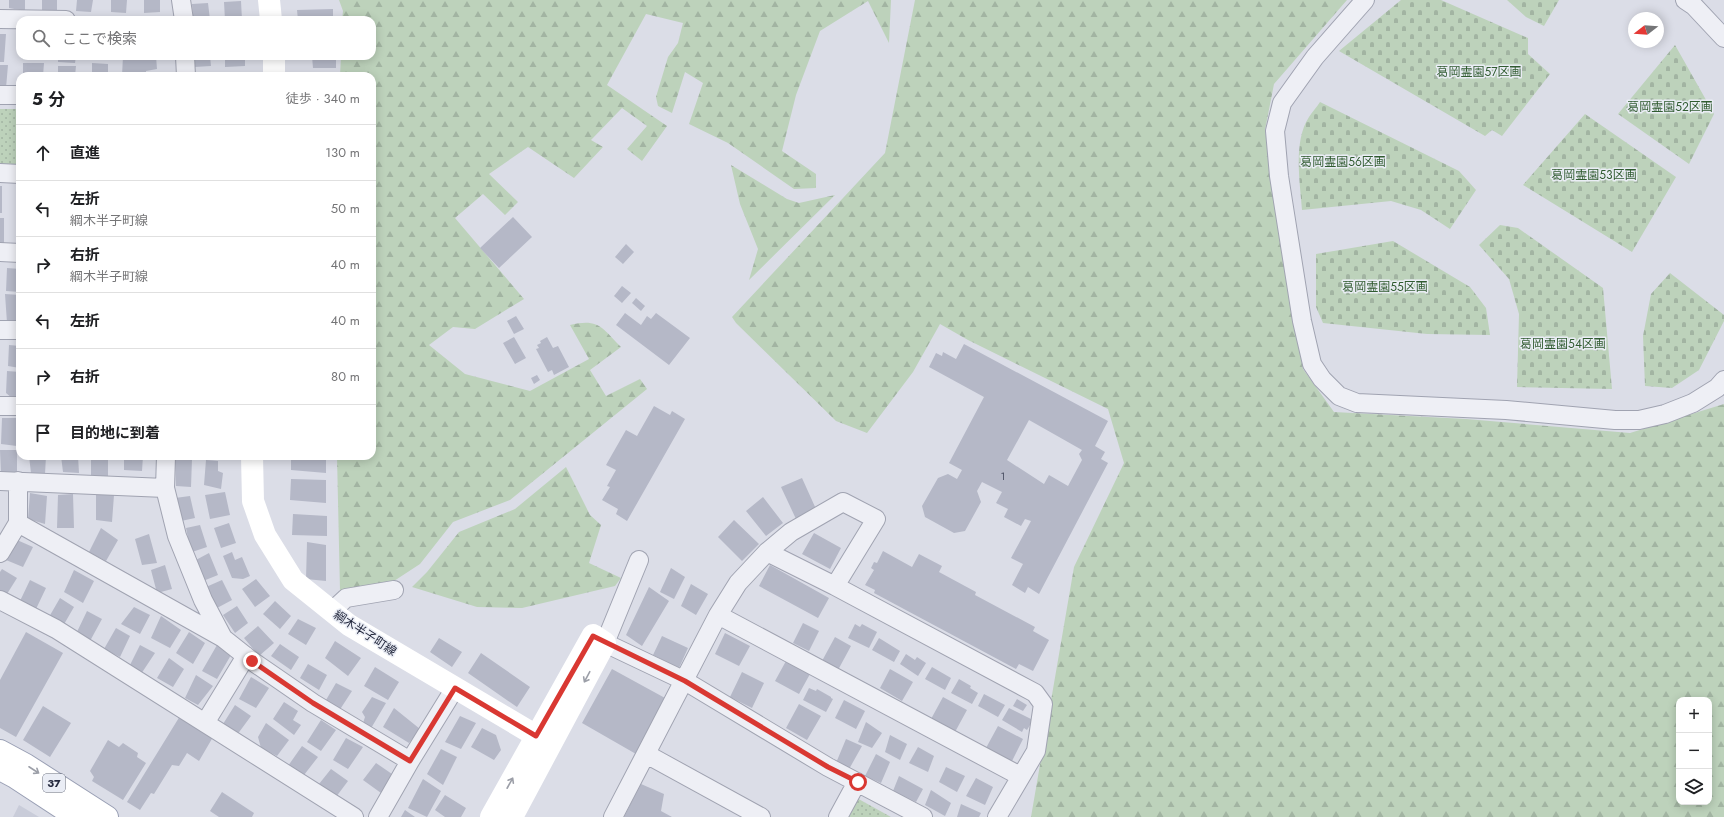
<!DOCTYPE html>
<html lang="ja">
<meta charset="utf-8">
<style>
body{margin:0;font-family:Jost,"Noto Sans JP",sans-serif;background:#f2f2f2;color:#202124}
.controls{position:absolute;right:12px;bottom:12px;display:grid;overflow:hidden;border-radius:8px;box-shadow:0 2px 10px #0003}
.controls button{width:36px;height:36px;display:grid;place-items:center;padding:0;border:0;border-bottom:1px solid #e0e0e0;background:#fff;color:#202124;font:20px sans-serif}
.compass{position:absolute;left:1628px;top:12px;width:36px;height:36px;border-radius:50%;background:#fff;box-shadow:0 2px 10px #0003;rotate:253deg}
.stop{position:absolute;width:12px;height:12px;margin:-9px;border:3px solid #d93832;border-radius:50%;background:#fff}
.stop.end{background:#d93832;border-color:#fff;box-shadow:0 1px 4px #0008}
.list{margin:0;padding:0;list-style:none}
h2{display:flex;justify-content:space-between;align-items:center;height:52px;margin:0;padding:0 16px;font-size:17px}
h2 small{font-size:13px;font-weight:400;color:#757577}
.list li{display:grid;grid-template-columns:26px 1fr auto;gap:12px;align-items:center;box-sizing:border-box;height:56px;padding:0 16px;border-top:1px solid #e0e0e0}
.list b{display:block;font-size:15px;white-space:nowrap}
.list p{margin:0;font-size:13px;white-space:nowrap;color:#757577}
.list em{font-size:13px;font-style:normal;color:#757577}
.icon{flex:none;width:22px;height:22px;fill:none;stroke:currentColor;stroke-width:2;stroke-linecap:round;stroke-linejoin:round}
.map{position:relative;flex:none;width:1724px;height:817px;overflow:hidden}
.search{position:absolute;background:#fff;box-shadow:0 2px 10px #0003;left:16px;top:16px;width:360px;height:44px;display:flex;align-items:center;gap:10px;box-sizing:border-box;padding:0 14px;border-radius:12px;color:#757577;font-size:15px}
.panel{position:absolute;background:#fff;box-shadow:0 2px 10px #0003;left:16px;top:72px;width:360px;height:388px;border-radius:12px}
.map>svg:first-child{display:block}
.built{fill:#c9ccd9}
.grass{fill:url(#grass-dots)}
.forest{fill:url(#forest-firs);fill-rule:evenodd}
.cemetery{fill:url(#cemetery-stones)}
.building{fill:#b5b8c7;fill-rule:evenodd}
.lines{fill:none;stroke-linecap:round;stroke-linejoin:round}
.street-casing{stroke:#a0a3b1;stroke-width:20}
.primary-casing{stroke:#999fb4;stroke-width:24}
.street{stroke:#eeeff5;stroke-width:18}
.secondary{stroke:#fff;stroke-width:22}
.primary{stroke:#fff;stroke-width:22}
.oneway{stroke:#9c9fa8}
.route{stroke:#d93832;stroke-width:5}
.labels{text-anchor:middle;dominant-baseline:central;stroke-width:3;stroke-linejoin:round;paint-order:stroke}
.number-label{font-size:10px;fill:#484d60}
.shield{fill:#eaedf5;stroke:#5f6475;stroke-width:1}
.shield-label{font-size:11px;font-weight:bold;fill:#24293e}
.park-label{font-size:12px;fill:#305b30;stroke:#eaedf5}
.street-label{font-size:12px;fill:#24293e;stroke:#eaedf5}
</style>
<div class="map">
<svg width="1724" height="817" viewBox="0 0 1724 817">
<defs>
<pattern id="grass-dots" width="8" height="8" patternUnits="userSpaceOnUse"><rect width="8" height="8" fill="#bdd2bb"/><path d="M2 2h.1M6 6h.1" fill="none" stroke="#a2b4a2" stroke-width="1.8" stroke-linecap="round"/></pattern>
<pattern id="forest-firs" width="22" height="20" patternUnits="userSpaceOnUse"><rect width="22" height="20" fill="#bdd2bb"/><path d="M5 1l3.5 6h-7zM16 11l3.5 6h-7z" fill="#a2b4a2"/></pattern>
<pattern id="cemetery-stones" width="16" height="16" patternUnits="userSpaceOnUse"><rect width="16" height="16" fill="#bdd2bb"/><path d="M2 7V4a2 2 0 0 1 4 0v3zM10 15v-3a2 2 0 0 1 4 0v3z" fill="#a2b4a2"/></pattern>
</defs>
<rect width="100%" height="100%" fill="#dbdde7"/>
<path class="built" d="M 19,805 L 39,817 L 13,817 Z"/>
<path class="grass" d="M 0,109 L 20,109 L 20,166 L 0,165 Z
M 855,797 L 891,817 L 844,817 Z"/>
<path class="forest" d="M 339,0 L 891,0 L 889,43 L 868,1 L 820,31 L 796,95 L 782,151 L 816,174 L 816,188 L 794,189 L 728,143 L 689,124 L 703,83 L 685,72 L 672,113 L 658,106 L 656,97 L 668,57 L 678,43 L 683,23 L 646,14 L 607,85 L 667,126 L 642,161 L 627,149 L 647,126 L 622,108 L 591,140 L 603,147 L 574,178 L 528,147 L 489,174 L 518,202 L 505,215 L 483,194 L 455,218 L 524,299 L 475,329 L 453,327 L 429,345 L 465,374 L 530,391 L 589,359 L 570,325 C 599,318 602,328 621,347 L 590,370 L 606,396 L 640,379 L 647,389 L 510,500 L 453,522 L 420,564 L 394,581 L 340,591 L 337,456 L 372,456 L 372,76 L 340,76 L 341,56 L 372,56 L 372,20 L 342,20 L 343,11 Z
M 915,0 L 1347,0 L 1274,84 L 1265,130 L 1303,369 L 1334,412 L 1466,419 L 1630,433 L 1724,404 L 1724,817 L 1031,817 L 1074,567 L 1124,463 L 1108,409 L 968,340 L 940,324 L 913,372 L 867,433 L 836,421 L 736,323 L 732,317 L 885,153 ZM 1679,700 L 1709,700 L 1709,802 L 1679,802 Z
M 731,165 L 787,199 L 799,203 L 835,195 L 749,280 L 758,249 L 740,204 Z
M 566,467 L 590,515 L 601,525 L 589,563 L 621,578 L 615,586 L 522,608 L 477,607 L 412,587 L 427,572 L 459,532 L 515,509 Z"/>
<path class="cemetery" d="M 1401,0 L 1441,0 L 1528,38 L 1528,54 L 1550,74 L 1502,136 L 1492,130 L 1485,136 L 1339,51 Z
M 1507,0 L 1559,0 L 1544,26 L 1526,17 Z
M 1675,45 L 1714,114 L 1689,164 L 1618,114 Z
M 1320,102 L 1459,171 L 1476,190 L 1450,229 L 1421,210 L 1391,201 L 1302,210 C 1300,183 1293,141 1309,117 C 1312,112 1317,107 1320,102 Z
M 1585,114 L 1676,177 L 1632,252 L 1523,185 Z
M 1500,225 L 1518,228 L 1603,288 L 1612,389 L 1517,387 L 1519,314 L 1509,279 L 1479,245 Z
M 1393,241 L 1470,287 L 1486,308 L 1490,335 L 1427,334 L 1323,323 L 1316,307 L 1316,254 Z
M 1670,273 L 1724,315 L 1724,321 L 1699,370 L 1672,388 L 1645,386 L 1643,336 L 1651,294 Z"/>
<path class="building" d="M 9,0 L 25,0 L 25,11 L 9,8 Z
M 42,0 L 57,0 L 57,11 L 42,10 Z
M 77,0 L 93,0 L 91,12 L 76,11 Z
M 111,0 L 127,0 L 126,13 L 111,12 Z
M 144,0 L 160,0 L 160,12 L 144,13 Z
M 241,1 L 242,20 L 225,20 L 224,2 Z
M 208,3 L 210,20 L 193,20 L 192,4 Z
M 333,9 L 333,20 L 298,20 L 297,10 Z
M 0,34 L 6,34 L 4,62 L 0,62 Z
M 22,56 L 38,56 L 38,60 L 22,59 Z
M 58,56 L 76,56 L 75,63 L 58,62 Z
M 92,56 L 107,56 L 107,60 L 92,59 Z
M 123,56 L 156,56 L 157,69 L 146,71 L 146,76 L 122,76 Z
M 194,56 L 210,56 L 211,66 L 194,67 Z
M 225,56 L 245,56 L 245,66 L 225,67 Z
M 312,56 L 336,56 L 336,68 L 313,68 Z
M 23,63 L 44,63 L 43,76 L 23,76 Z
M 92,63 L 108,64 L 108,76 L 92,76 Z
M 0,65 L 8,65 L 6,88 L 0,88 Z
M 58,66 L 76,66 L 75,76 L 58,76 Z
M 197,72 L 215,72 L 215,76 L 197,76 Z
M 225,72 L 242,72 L 242,76 L 225,76 Z
M 0,186 L 2,186 L 2,213 L 0,213 Z
M 18,188 L 20,188 L 20,213 L 17,213 Z
M 18,217 L 20,217 L 20,243 L 18,243 Z
M 513,217 L 532,237 L 499,268 L 480,248 Z
M 0,218 L 4,218 L 4,244 L 0,244 Z
M 626,244 L 634,252 L 623,264 L 615,257 Z
M 7,268 L 20,269 L 20,292 L 6,291 Z
M 622,286 L 631,293 L 622,303 L 614,296 Z
M 5,294 L 20,295 L 20,324 L 7,323 Z
M 636,298 L 645,306 L 641,311 L 632,303 Z
M 625,313 L 641,325 L 647,316 L 651,319 L 656,313 L 690,338 L 669,365 L 616,325 Z
M 516,316 L 524,329 L 514,334 L 507,321 Z
M 514,337 L 526,358 L 515,364 L 503,343 Z
M 547,337 L 553,348 L 558,346 L 569,367 L 554,375 L 552,370 L 548,372 L 536,349 L 539,348 L 537,345 L 541,343 L 540,341 Z
M 964,344 L 1108,421 L 1095,446 L 1105,452 L 1101,459 L 1108,463 L 1039,594 L 1028,587 L 1025,593 L 1012,585 L 1023,564 L 1011,558 L 1031,521 L 1025,519 L 1021,526 L 1004,517 L 1008,509 L 996,503 L 1002,492 L 982,482 L 977,491 L 981,502 L 965,531 L 954,533 L 925,517 L 922,506 L 938,478 L 948,474 L 957,479 L 962,470 L 949,463 L 984,397 L 929,367 L 936,353 L 942,356 L 943,352 L 956,359 ZM 1029,420 L 1082,450 L 1079,454 L 1082,460 L 1068,486 L 1049,475 L 1044,484 L 1007,460 Z
M 9,345 L 20,346 L 20,368 L 8,366 Z
M 7,371 L 20,372 L 20,399 L 12,398 L 6,393 Z
M 537,375 L 540,380 L 534,384 L 531,378 Z
M 654,406 L 670,415 L 672,411 L 685,419 L 627,521 L 616,514 L 618,509 L 602,500 L 610,487 L 607,486 L 616,470 L 606,465 L 626,430 L 637,436 Z
M 2,418 L 17,418 L 17,446 L 1,444 Z
M 0,450 L 17,450 L 17,474 L 1,474 Z
M 29,456 L 46,456 L 45,474 L 31,473 Z
M 61,456 L 78,456 L 79,473 L 63,472 Z
M 91,456 L 108,456 L 108,477 L 91,476 Z
M 124,456 L 143,456 L 142,471 L 124,470 Z
M 291,456 L 326,456 L 326,473 L 291,470 Z
M 192,459 L 191,487 L 176,486 L 175,460 Z
M 206,460 L 218,461 L 218,471 L 223,473 L 221,489 L 204,485 Z
M 802,478 L 816,509 L 796,519 L 781,487 Z
M 291,479 L 326,480 L 326,503 L 290,500 Z
M 96,492 L 114,495 L 112,522 L 96,520 Z
M 225,492 L 230,515 L 210,519 L 205,495 Z
M 30,493 L 47,496 L 45,524 L 28,519 Z
M 73,494 L 74,528 L 57,528 L 58,495 Z
M 190,496 L 195,518 L 181,521 L 175,498 Z
M 763,497 L 783,523 L 766,536 L 746,511 Z
M 293,514 L 327,516 L 327,536 L 292,535 Z
M 734,520 L 759,544 L 742,561 L 718,537 Z
M 229,523 L 236,543 L 221,548 L 214,528 Z
M 200,525 L 207,547 L 189,553 L 183,539 L 188,538 L 186,528 Z
M 101,528 L 118,540 L 106,561 L 89,552 Z
M 814,533 L 841,548 L 830,569 L 802,554 Z
M 149,534 L 157,563 L 142,565 L 135,539 Z
M 17,540 L 33,547 L 23,567 L 6,560 Z
M 307,542 L 326,545 L 326,581 L 306,579 Z
M 883,551 L 912,567 L 919,554 L 942,566 L 939,572 L 976,592 L 975,595 L 1035,627 L 1033,631 L 1049,640 L 1033,671 L 1019,664 L 1016,669 L 874,593 L 875,590 L 865,585 L 874,570 L 871,568 L 874,562 L 877,563 Z
M 232,552 L 235,560 L 242,557 L 250,576 L 243,579 L 232,578 L 223,556 Z
M 209,553 L 218,575 L 203,581 L 194,561 Z
M 165,565 L 172,589 L 157,593 L 151,570 Z
M 770,565 L 829,598 L 818,618 L 759,586 Z
M 671,568 L 685,577 L 674,599 L 660,592 Z
M 2,569 L 17,578 L 7,594 L 0,591 L 0,572 Z
M 74,570 L 94,581 L 83,603 L 64,592 Z
M 256,579 L 270,596 L 255,607 L 242,589 Z
M 30,580 L 46,588 L 36,609 L 20,601 Z
M 222,580 L 232,600 L 217,608 L 206,587 Z
M 691,584 L 708,594 L 696,615 L 681,606 Z
M 649,587 L 669,601 L 642,646 L 626,635 Z
M 60,598 L 74,607 L 63,626 L 49,617 Z
M 275,601 L 291,616 L 280,629 L 263,614 Z
M 237,606 L 248,623 L 235,633 L 223,615 Z
M 134,607 L 150,615 L 140,634 L 121,624 Z
M 87,611 L 102,619 L 90,641 L 76,634 Z
M 161,616 L 181,630 L 170,648 L 151,638 Z
M 298,619 L 316,628 L 306,645 L 288,634 Z
M 803,623 L 819,631 L 809,651 L 793,643 Z
M 855,624 L 860,627 L 862,624 L 877,632 L 869,648 L 848,638 Z
M 258,626 L 274,643 L 259,656 L 244,638 Z
M 116,628 L 130,636 L 120,657 L 104,649 Z
M 26,632 L 63,653 L 16,737 L 0,728 L 0,680 Z
M 189,632 L 205,643 L 193,664 L 176,653 Z
M 725,633 L 750,646 L 739,666 L 715,654 Z
M 662,636 L 688,648 L 679,668 L 653,655 Z
M 835,637 L 851,646 L 838,670 L 822,661 Z
M 439,638 L 462,652 L 452,667 L 430,652 Z
M 879,638 L 900,651 L 894,662 L 872,650 Z
M 335,641 L 361,658 L 348,676 L 325,658 Z
M 280,644 L 299,657 L 291,670 L 271,656 Z
M 140,645 L 155,653 L 141,674 L 130,665 Z
M 217,645 L 231,655 L 217,679 L 202,671 Z
M 481,653 L 530,687 L 517,707 L 468,673 Z
M 906,654 L 915,660 L 917,657 L 926,663 L 918,676 L 900,664 Z
M 169,658 L 184,669 L 173,687 L 157,678 Z
M 786,661 L 810,674 L 799,694 L 775,681 Z
M 308,664 L 327,675 L 319,690 L 300,678 Z
M 375,667 L 399,682 L 388,700 L 364,686 Z
M 932,667 L 951,678 L 945,690 L 925,679 Z
M 612,669 L 665,698 L 636,754 L 582,723 Z
M 890,669 L 913,682 L 902,701 L 880,688 Z
M 742,672 L 764,683 L 752,708 L 730,697 Z
M 196,675 L 213,686 L 198,705 L 185,698 Z
M 251,677 L 269,688 L 256,708 L 239,699 Z
M 959,679 L 971,686 L 970,688 L 978,693 L 972,704 L 951,693 Z
M 336,683 L 352,691 L 339,711 L 326,700 Z
M 809,688 L 816,691 L 817,689 L 831,697 L 831,698 L 833,699 L 826,712 L 803,700 Z
M 984,694 L 1005,705 L 998,717 L 978,706 Z
M 372,697 L 386,703 L 370,730 L 363,723 L 365,717 L 362,712 Z
M 943,697 L 967,710 L 955,732 L 931,719 Z
M 1017,699 L 1027,705 L 1023,711 L 1013,706 Z
M 844,700 L 865,711 L 856,729 L 835,718 Z
M 284,702 L 298,711 L 293,720 L 301,725 L 294,735 L 273,719 Z
M 799,704 L 821,716 L 807,740 L 786,728 Z
M 235,705 L 251,716 L 237,735 L 223,724 Z
M 43,706 L 71,723 L 50,757 L 23,740 Z
M 394,708 L 420,729 L 409,743 L 383,727 Z
M 1009,708 L 1033,720 L 1027,730 L 1024,728 L 1022,732 L 1002,720 Z
M 180,716 L 213,737 L 199,761 L 187,753 L 179,766 L 172,765 L 154,794 L 151,793 L 140,810 L 127,802 Z
M 460,716 L 476,723 L 461,749 L 445,742 Z
M 321,720 L 336,730 L 321,751 L 307,742 Z
M 866,722 L 882,733 L 872,748 L 858,742 Z
M 266,723 L 289,740 L 277,756 L 261,748 L 258,737 Z
M 998,726 L 1023,739 L 1012,761 L 986,748 Z
M 482,728 L 496,735 L 501,750 L 494,760 L 471,747 Z
M 890,735 L 907,744 L 900,760 L 885,752 Z
M 346,738 L 363,747 L 348,769 L 333,760 Z
M 846,739 L 862,746 L 848,771 L 836,763 Z
M 108,740 L 119,747 L 123,743 L 138,753 L 137,757 L 146,763 L 123,800 L 92,781 L 94,777 L 90,771 Z
M 302,746 L 318,757 L 304,775 L 288,766 Z
M 918,747 L 934,756 L 928,772 L 909,763 Z
M 441,749 L 457,757 L 443,785 L 427,774 Z
M 876,754 L 890,762 L 881,783 L 865,776 Z
M 376,763 L 392,774 L 381,793 L 363,780 Z
M 946,767 L 965,776 L 957,792 L 939,782 Z
M 331,769 L 348,781 L 336,797 L 319,784 Z
M 899,776 L 923,789 L 916,802 L 893,791 Z
M 976,778 L 993,787 L 985,805 L 966,796 Z
M 423,779 L 441,791 L 427,817 L 408,808 Z
M 641,784 L 664,794 L 661,811 L 672,817 L 624,817 Z
M 931,790 L 951,803 L 945,816 L 925,805 Z
M 222,792 L 254,813 L 252,817 L 219,817 L 210,811 Z
M 445,795 L 466,808 L 461,817 L 445,817 L 435,810 Z
M 961,804 L 981,813 L 979,817 L 957,817 Z
M 405,810 L 415,817 L 401,817 Z"/>
<g class="lines">
<g class="street-casing">
<path id="street" d="M 181,0 L 184,20
M 1365,0 L 1315,57 L 1282,103 L 1275,131 L 1279,176 L 1302,321 L 1312,364 L 1322,379 L 1339,396 L 1357,403 L 1506,410 L 1615,420 L 1639,420 L 1665,414 L 1693,403 L 1717,388 L 1724,380
M 1685,0 L 1694,6 L 1724,38
M 0,19 L 66,20
M 185,56 L 186,76
M 0,95 L 20,95
M 0,173 L 20,174
M 0,252 L 20,253
M 0,330 L 20,330
M 0,406 L 20,406
M 166,456 L 165,488 L 177,536 L 203,600 L 223,638 L 252,661 L 313,703 L 410,761
M 0,481 L 165,488
M 18,523 L 223,638
M 767,552 L 835,586 L 1035,693 L 1043,704 L 1036,751 L 997,817
M 0,553 L 18,523 L 18,481
M 639,560 L 605,643 L 685,681 L 828,767 L 923,817
M 0,600 L 56,629 L 354,817
M 332,611 L 346,598 L 394,590
M 718,615 L 1020,776
M 205,723 L 246,656
M 646,754 L 761,817
M 378,817 L 410,761 L 455,688
M 613,817 L 718,615 L 738,583 L 767,552 L 791,532 L 843,502 L 876,519 L 835,586
M 838,817 L 857,782"/>
</g>
<g class="primary-casing">
<path id="primary" d="M 0,751 L 26,765 L 107,817
M 0,769 L 15,777 L 76,817"/>
</g>
<use href="#street" class="street"/>
<path class="secondary" d="M 269,0 L 271,20
M 274,56 L 274,76
M 252,456 L 253,501 L 265,535 L 293,580 L 349,625 L 550,744
M 491,817 L 593,635 L 605,643 L 512,817"/>
<use href="#primary" class="primary"/>
</g>
<defs><path id="oneway-shaft" d="M-6 0H5M1.5-3L5.5 0L1.5 3" fill="none" stroke-width="1.6" stroke-linecap="round" stroke-linejoin="round"/></defs>
<g class="oneway">
<use href="#oneway-shaft" transform="translate(587 677) rotate(118)"/>
<use href="#oneway-shaft" transform="translate(34 770) rotate(33)"/>
<use href="#oneway-shaft" transform="translate(510 783) rotate(-61)"/>
</g>
<g class="lines">
<path class="route" d="M 252,661 L 313,703 L 410,761 L 455,688 L 536,736 L 593,636 L 685,681 L 828,767 L 858,782"/>
</g>
<g class="labels">
<g class="number-label">
<text x="1003" y="476">1</text>
</g>
<rect class="shield" x="43" y="774" width="22" height="18" rx="3"/>
<g class="shield-label">
<text x="54" y="783">37</text>
</g>
<g class="park-label">
<text x="1479" y="72">葛岡霊園57区画</text>
<text x="1670" y="107">葛岡霊園52区画</text>
<text x="1343" y="162">葛岡霊園56区画</text>
<text x="1594" y="175">葛岡霊園53区画</text>
<text x="1385" y="287">葛岡霊園55区画</text>
<text x="1563" y="344">葛岡霊園54区画</text>
</g>
<g class="street-label">
<text transform="translate(365 633) rotate(33)">綱木半子町線</text>
</g>
</g>
</svg>
<div class="controls">
<button>+</button>
<button>−</button>
<button><svg class="icon" aria-label="layers" viewBox="0 0 24 24"><path d="M12 4l9 5-9 5-9-5zM3 14l9 5 9-5"/></svg></button>
</div>
<svg class="compass" viewBox="-18 -18 36 36"><path d="M0-13l5 13h-10z" fill="#e53935"/><path d="M0 13l5-13h-10z" fill="#757577"/></svg>
<div class="stop" style="left:858px;top:782px"></div>
<div class="stop end" style="left:252px;top:661px"></div>
<div class="search"><svg class="icon" aria-label="search" viewBox="0 0 24 24"><circle cx="10" cy="10" r="6"/><path d="M15 15l6 6"/></svg>ここで検索</div>
<section class="panel">
<h2>5 分<small>徒歩 · 340 m</small></h2>
<ul class="list">
<li><svg class="icon" aria-label="ahead" viewBox="0 0 24 24"><path d="M12 20V5M6 11l6-6 6 6"/></svg><div><b>直進</b></div><em>130 m</em></li>
<li><svg class="icon" aria-label="left" viewBox="0 0 24 24"><path d="M17 20v-9H6M10 6l-5 5 5 5"/></svg><div><b>左折</b><p>綱木半子町線</p></div><em>50 m</em></li>
<li><svg class="icon" aria-label="right" viewBox="0 0 24 24"><path d="M7 20v-9h11M14 6l5 5-5 5"/></svg><div><b>右折</b><p>綱木半子町線</p></div><em>40 m</em></li>
<li><svg class="icon" aria-label="left" viewBox="0 0 24 24"><path d="M17 20v-9H6M10 6l-5 5 5 5"/></svg><div><b>左折</b></div><em>40 m</em></li>
<li><svg class="icon" aria-label="right" viewBox="0 0 24 24"><path d="M7 20v-9h11M14 6l5 5-5 5"/></svg><div><b>右折</b></div><em>80 m</em></li>
<li><svg class="icon" aria-label="arrive" viewBox="0 0 24 24"><path d="M6 21V4h12l-3 4 3 4H6"/></svg><div><b>目的地に到着</b></div></li>
</ul>
</section>
</div>
